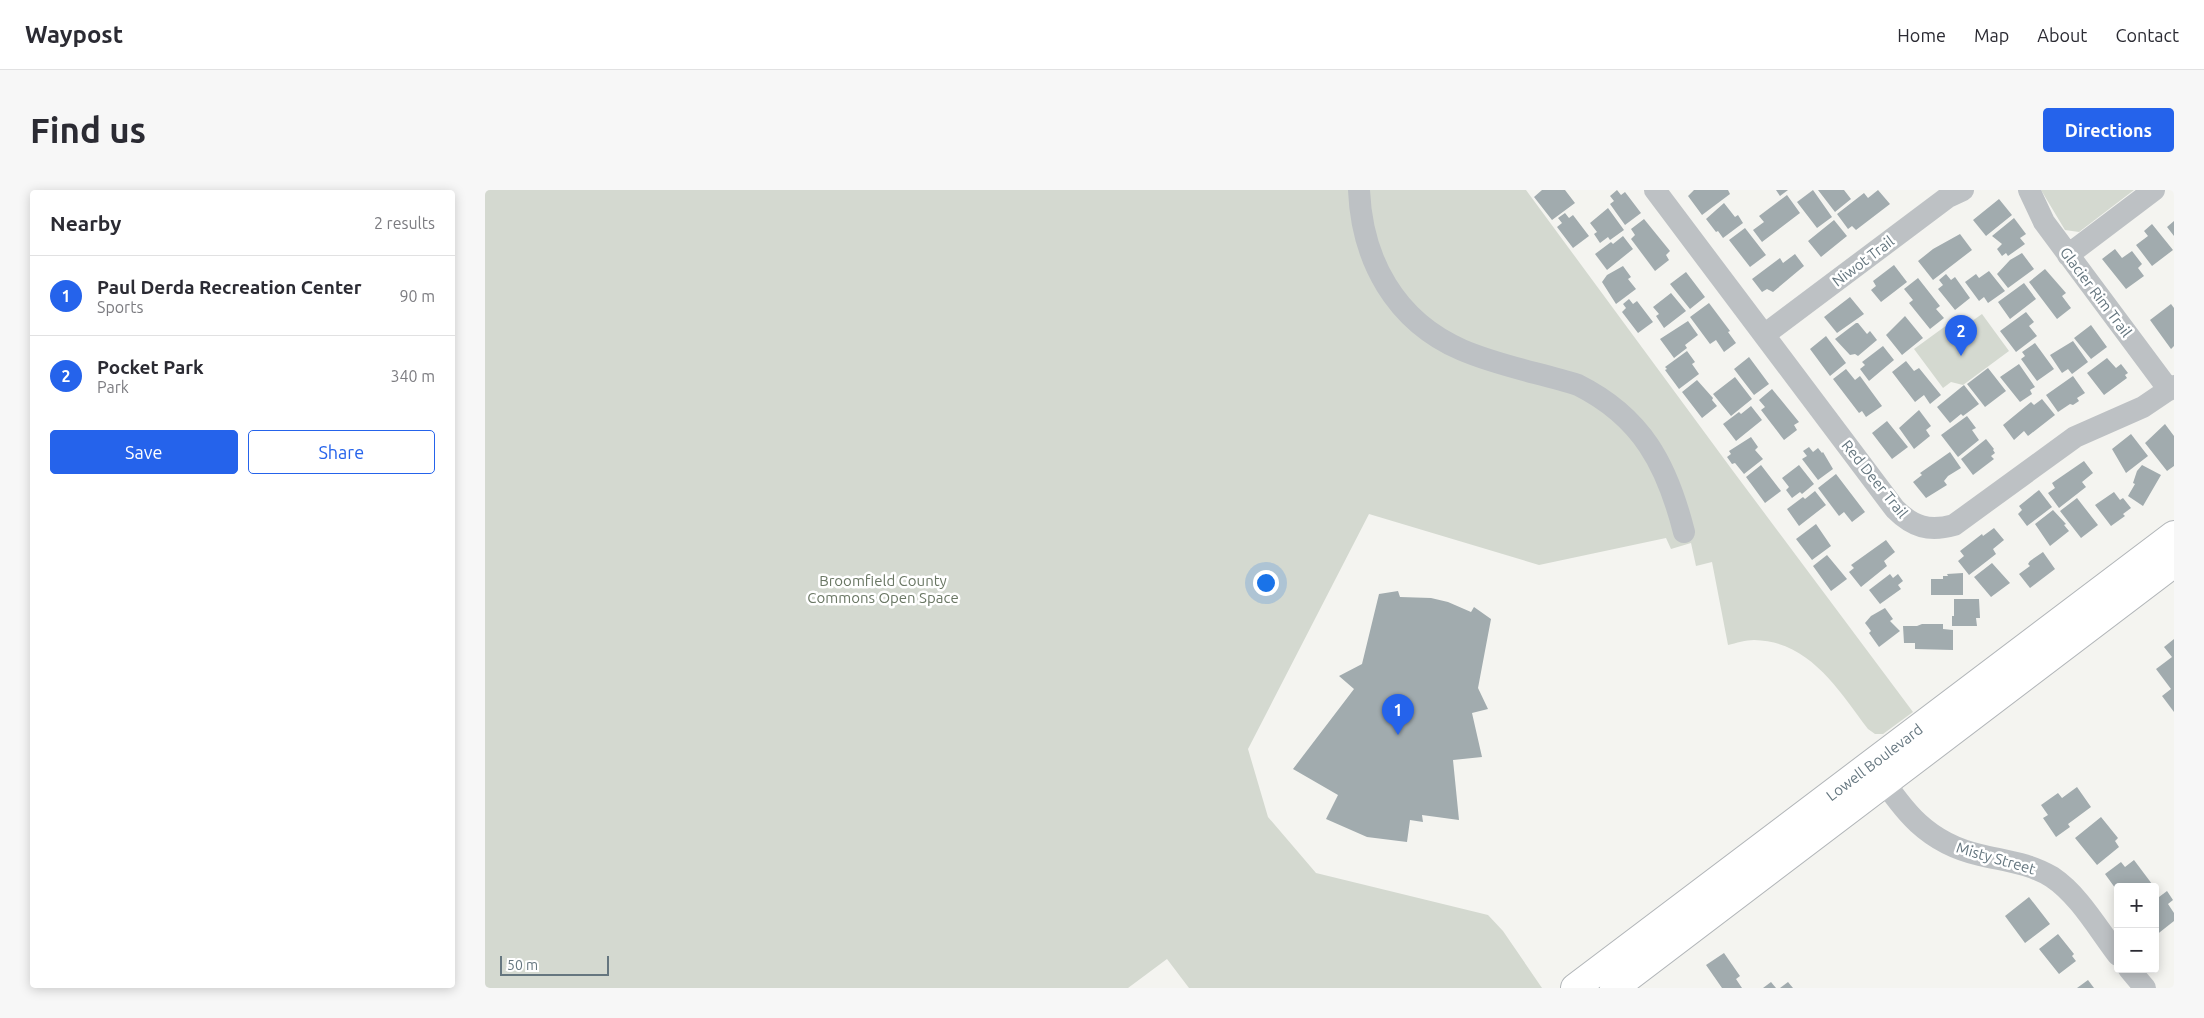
<!DOCTYPE html>
<meta charset="utf-8">
<style>
body{margin:0;font-family:Ubuntu,sans-serif;background:#f7f7f7;color:#2b2b33}
.controls{position:absolute;right:15px;bottom:15px;display:grid;overflow:hidden;border-radius:5px;box-shadow:0 2px 12px #0003}
.controls button{width:45px;height:45px;display:grid;place-items:center;padding:0;border:0;border-bottom:1px solid #e1e1e2;background:#fff;color:#2b2b33;font:25px sans-serif}
.scale{position:absolute;left:15px;bottom:12px;width:109px;box-sizing:border-box;padding-left:5px;border:2px solid #65767f;border-top:0;font-size:14px;line-height:18px;white-space:nowrap;color:#65767f;-webkit-text-stroke:4px #fff;paint-order:stroke}
.you{position:absolute;left:780px;top:392px;width:18px;height:18px;margin:-12px;border:4px solid #fff;border-radius:50%;background:#1a73e8;box-shadow:0 0 0 8px #1a73e833}
.badge{display:grid;place-items:center;width:32px;height:32px;border-radius:50%;background:#2563eb;color:#fff;font-size:16px;font-weight:700}
.pin{position:absolute;translate:-50% -41px;filter:drop-shadow(0 1px 2px #0008)}
.pin::after{content:'';position:absolute;top:26px;width:18px;height:15px;background:inherit;clip-path:polygon(0 0,100% 0,50% 100%)}
.list{margin:0;padding:0;list-style:none}
h2{display:flex;justify-content:space-between;align-items:center;height:65px;margin:0;padding:0 20px;font-size:21px}
h2 small{font-size:16px;font-weight:400;color:#7c7c81}
.list li{display:grid;grid-template-columns:32px 1fr auto;gap:15px;align-items:center;box-sizing:border-box;height:80px;padding:0 20px;border-top:1px solid #e1e1e2}
.list b{display:block;font-size:19px;white-space:nowrap}
.list p{margin:0;font-size:16px;white-space:nowrap;color:#7c7c81}
.list em{font-size:16px;font-style:normal;color:#7c7c81}
.actions{display:flex;gap:10px;padding:15px 20px}
.actions a{flex:1;padding:11px 0;border:1px solid #2563eb;border-radius:5px;text-align:center;font-size:18px;color:#2563eb}
.actions .main{background:#2563eb;color:#fff}
.map{position:relative;flex:none;width:1689px;height:798px;overflow:hidden;border-radius:5px}
header{display:flex;align-items:center;gap:30px;box-sizing:border-box;height:70px;padding:0 25px;background:#fff;border-bottom:1px solid #e1e1e2}
header strong{font-size:24px}
nav{display:flex;gap:28px;margin-inline-start:auto;font-size:18px}
.intro{display:flex;align-items:center;justify-content:space-between;box-sizing:border-box;height:120px;padding:0 30px}
h1{margin:0;font-size:35px}
.button{padding:12px 22px;border-radius:5px;background:#2563eb;color:#fff;font-size:18px;font-weight:700}
main{display:flex;gap:30px;padding:0 30px}
aside{flex:1;background:#fff;border-radius:5px;box-shadow:0 2px 12px #0003}
.map>svg:first-child{display:block}
.green{fill:#d4d9d0}
.building{fill:#a1abae}
.lines{fill:none;stroke-linecap:round;stroke-linejoin:round}
.major-casing{stroke:#b1b5b8;stroke-width:30}
.minor{stroke:#bdc1c4;stroke-width:22}
.major{stroke:#fff;stroke-width:28}
.labels{text-anchor:middle;dominant-baseline:central;stroke-width:5;stroke-linejoin:round;paint-order:stroke}
.street-label{font-size:15px;fill:#65767f;stroke:#fff}
.park-label{font-size:15px;fill:#6a7764;stroke:#fff}
</style>
<header>
<strong>Waypost</strong>
<nav><a>Home</a><a>Map</a><a>About</a><a>Contact</a></nav>
</header>
<div class="intro"><h1>Find us</h1><a class="button">Directions</a></div>
<main>
<aside>
<h2>Nearby<small>2 results</small></h2>
<ul class="list">
<li><span class="badge">1</span><div><b>Paul Derda Recreation Center</b><p>Sports</p></div><em>90 m</em></li>
<li><span class="badge">2</span><div><b>Pocket Park</b><p>Park</p></div><em>340 m</em></li>
</ul>
<div class="actions"><a class="main">Save</a><a>Share</a></div>
</aside>
<div class="map">
<svg width="1689" height="798" viewBox="0 0 1689 798">
<rect width="100%" height="100%" fill="#f4f4f0"/>
<path class="green" d="M 0,0 L 1041,0 L 1248,281 L 1428,522 L 1398,544 L 1390,544 L 1383,539 C 1353,499 1324,451 1269,450 C 1261,450 1251,453 1243,455 L 1227,372 L 1211,376 L 1206,353 L 1186,359 L 1181,348 L 1054,375 L 884,324 L 763,559 L 783,627 L 831,683 L 1003,725 L 1018,741 L 1057,798 L 704,798 L 682,769 L 643,798 L 0,798 Z
M 1556,0 L 1649,0 L 1594,42 L 1580,40 Z
M 1497,124 L 1524,161 L 1478,195 L 1466,192 L 1458,198 L 1429,159 L 1473,127 L 1480,136 Z"/>
<path class="building" d="M 1057,0 L 1080,0 L 1090,13 L 1067,30 L 1049,7 Z
M 1132,0 L 1136,5 L 1140,2 L 1156,23 L 1140,35 L 1125,14 L 1129,11 L 1125,6 Z
M 1209,0 L 1243,0 L 1245,4 L 1217,25 L 1203,6 Z
M 1291,0 L 1303,0 L 1295,6 Z
M 1328,0 L 1347,27 L 1332,38 L 1312,12 Z
M 1333,0 L 1359,0 L 1366,9 L 1350,22 Z
M 1393,0 L 1405,14 L 1371,40 L 1367,36 L 1363,39 L 1352,24 L 1379,3 L 1383,8 Z
M 1302,5 L 1315,23 L 1277,52 L 1268,40 L 1279,32 L 1274,26 Z
M 1514,9 L 1527,25 L 1501,46 L 1488,30 Z
M 1239,13 L 1250,27 L 1253,25 L 1258,33 L 1238,48 L 1233,41 L 1231,42 L 1221,29 Z
M 1123,18 L 1139,40 L 1125,50 L 1123,47 L 1115,53 L 1109,44 L 1112,42 L 1105,33 Z
M 1080,23 L 1084,28 L 1088,25 L 1104,46 L 1088,58 L 1072,37 L 1077,33 L 1073,28 Z
M 1529,28 L 1541,44 L 1535,48 L 1540,54 L 1523,66 L 1521,63 L 1517,66 L 1512,59 L 1517,54 L 1507,46 Z
M 1159,29 L 1185,61 L 1181,65 L 1184,70 L 1170,81 L 1146,49 L 1150,45 L 1146,39 Z
M 1349,30 L 1362,46 L 1336,67 L 1323,51 Z
M 1689,31 L 1689,46 L 1682,37 Z
M 1667,34 L 1688,60 L 1667,76 L 1651,55 L 1663,46 L 1659,41 Z
M 1260,38 L 1281,65 L 1265,77 L 1244,50 Z
M 1475,44 L 1487,60 L 1448,90 L 1433,71 L 1448,59 Z
M 1138,46 L 1148,59 L 1122,80 L 1110,64 L 1126,52 L 1128,54 Z
M 1630,59 L 1637,68 L 1647,61 L 1657,74 L 1653,78 L 1659,86 L 1641,99 L 1617,69 Z
M 1537,63 L 1549,79 L 1523,98 L 1512,84 L 1525,70 Z
M 1310,64 L 1319,76 L 1288,102 L 1282,99 L 1277,102 L 1267,89 L 1295,68 L 1298,73 Z
M 1409,75 L 1422,92 L 1396,112 L 1386,100 L 1391,96 L 1388,91 Z
M 1138,76 L 1146,87 L 1143,89 L 1151,99 L 1131,114 L 1117,92 L 1122,85 Z
M 1560,79 L 1581,103 L 1577,106 L 1586,118 L 1572,129 L 1544,92 Z
M 1504,81 L 1520,101 L 1503,113 L 1499,107 L 1494,111 L 1480,92 L 1491,84 L 1494,88 Z
M 1201,82 L 1220,107 L 1205,119 L 1185,94 Z
M 1461,84 L 1466,90 L 1470,87 L 1485,108 L 1470,120 L 1453,99 L 1458,95 L 1454,90 Z
M 1433,88 L 1455,116 L 1451,119 L 1459,128 L 1445,139 L 1424,113 L 1428,110 L 1419,99 Z
M 1539,93 L 1551,109 L 1525,129 L 1513,112 Z
M 1186,103 L 1201,121 L 1179,138 L 1171,126 L 1174,124 L 1168,117 Z
M 1365,107 L 1379,124 L 1352,143 L 1339,127 Z
M 1144,109 L 1148,114 L 1152,111 L 1168,132 L 1153,143 L 1137,122 L 1141,118 L 1138,114 Z
M 1224,113 L 1245,141 L 1243,142 L 1251,153 L 1239,162 L 1231,150 L 1225,154 L 1205,127 Z
M 1686,114 L 1689,118 L 1689,156 L 1686,159 L 1665,130 Z
M 1541,122 L 1549,132 L 1544,136 L 1552,146 L 1531,162 L 1515,141 Z
M 1420,126 L 1438,148 L 1417,165 L 1401,145 Z
M 1203,131 L 1213,145 L 1200,155 L 1202,158 L 1189,168 L 1175,149 Z
M 1371,133 L 1373,133 L 1382,144 L 1385,141 L 1392,150 L 1373,166 L 1370,164 L 1365,165 L 1350,149 Z
M 1606,135 L 1622,157 L 1606,169 L 1589,148 Z
M 1341,146 L 1361,173 L 1345,186 L 1325,159 Z
M 1588,151 L 1603,172 L 1587,184 L 1583,179 L 1577,183 L 1565,165 Z
M 1550,153 L 1569,179 L 1552,191 L 1536,169 L 1540,166 L 1537,162 Z
M 1398,156 L 1409,170 L 1384,191 L 1375,179 L 1380,175 L 1377,172 Z
M 1202,161 L 1210,172 L 1207,174 L 1214,184 L 1194,199 L 1180,180 L 1182,179 L 1180,177 Z
M 1264,167 L 1284,194 L 1269,205 L 1249,179 Z
M 1622,168 L 1631,178 L 1636,174 L 1643,183 L 1640,185 L 1642,188 L 1619,205 L 1602,183 Z
M 1421,171 L 1429,181 L 1434,178 L 1456,205 L 1445,214 L 1439,205 L 1430,212 L 1407,182 Z
M 1534,174 L 1550,197 L 1545,200 L 1547,204 L 1535,212 L 1515,187 Z
M 1503,178 L 1521,201 L 1500,217 L 1482,194 Z
M 1361,179 L 1370,190 L 1375,186 L 1397,216 L 1381,227 L 1377,221 L 1374,223 L 1348,189 Z
M 1588,186 L 1600,203 L 1592,208 L 1594,211 L 1588,215 L 1585,214 L 1573,222 L 1561,205 Z
M 1250,187 L 1267,209 L 1246,226 L 1228,204 Z
M 1212,190 L 1228,208 L 1227,210 L 1232,216 L 1217,228 L 1197,202 Z
M 1479,195 L 1494,214 L 1478,226 L 1476,224 L 1465,233 L 1452,217 Z
M 1287,199 L 1314,232 L 1309,235 L 1312,240 L 1299,250 L 1276,220 L 1280,217 L 1274,210 Z
M 1557,209 L 1570,225 L 1543,246 L 1539,241 L 1529,250 L 1518,235 L 1546,212 L 1549,215 Z
M 1266,216 L 1277,230 L 1251,251 L 1238,234 L 1254,222 L 1256,224 Z
M 1434,220 L 1446,236 L 1441,240 L 1445,246 L 1429,259 L 1414,238 Z
M 1482,226 L 1491,238 L 1487,240 L 1494,250 L 1473,267 L 1456,245 Z
M 1402,231 L 1423,257 L 1407,269 L 1387,243 Z
M 1680,234 L 1689,246 L 1689,276 L 1682,281 L 1660,253 Z
M 1646,244 L 1663,266 L 1641,283 L 1627,259 Z
M 1266,247 L 1273,257 L 1270,260 L 1278,269 L 1259,284 L 1250,273 L 1247,274 L 1242,267 L 1246,264 L 1244,261 Z
M 1501,249 L 1509,259 L 1508,260 L 1510,263 L 1506,266 L 1509,269 L 1488,285 L 1476,269 Z
M 1324,257 L 1328,262 L 1333,258 L 1337,263 L 1338,262 L 1348,279 L 1333,290 L 1317,269 L 1322,266 L 1318,261 Z
M 1465,262 L 1476,278 L 1463,286 L 1459,291 L 1462,295 L 1441,308 L 1428,292 L 1437,285 L 1435,283 Z
M 1599,271 L 1608,283 L 1597,292 L 1601,297 L 1574,318 L 1563,303 L 1570,298 L 1567,293 Z
M 1276,275 L 1296,301 L 1280,313 L 1261,287 Z
M 1314,275 L 1329,294 L 1317,304 L 1315,302 L 1307,308 L 1301,300 L 1304,297 L 1297,288 Z
M 1657,275 L 1676,285 L 1658,316 L 1643,306 L 1650,294 L 1648,293 L 1652,281 Z
M 1351,284 L 1380,322 L 1367,332 L 1359,322 L 1354,326 L 1333,298 Z
M 1554,300 L 1567,317 L 1542,336 L 1533,324 L 1537,320 L 1534,316 Z
M 1330,301 L 1341,315 L 1314,336 L 1302,319 L 1318,307 L 1320,309 Z
M 1629,302 L 1635,310 L 1638,308 L 1646,318 L 1638,324 L 1640,326 L 1626,336 L 1610,315 Z
M 1592,308 L 1613,335 L 1596,348 L 1575,321 Z
M 1568,320 L 1581,334 L 1579,335 L 1584,341 L 1565,356 L 1550,334 Z
M 1331,334 L 1346,356 L 1327,370 L 1311,349 Z
M 1509,338 L 1519,350 L 1508,359 L 1511,364 L 1484,385 L 1473,371 L 1479,366 L 1475,361 L 1497,344 L 1498,346 Z
M 1401,350 L 1410,362 L 1399,371 L 1402,376 L 1376,397 L 1364,382 L 1369,378 L 1366,375 Z
M 1558,362 L 1570,379 L 1545,398 L 1534,384 L 1545,376 L 1543,374 L 1545,371 Z
M 1342,365 L 1362,389 L 1346,401 L 1328,376 Z
M 1507,373 L 1525,393 L 1506,407 L 1489,387 Z
M 1478,383 L 1478,405 L 1446,405 L 1446,389 L 1458,389 L 1458,386 L 1463,386 L 1462,384 Z
M 1405,384 L 1408,388 L 1413,384 L 1418,391 L 1413,395 L 1416,399 L 1395,414 L 1384,400 Z
M 913,401 L 915,407 L 946,408 L 963,412 L 986,422 L 989,417 L 1006,429 L 993,498 L 1003,519 L 987,523 L 997,567 L 968,570 L 974,630 L 937,625 L 938,632 L 925,630 L 922,652 L 882,647 L 841,629 L 853,605 L 808,579 L 869,499 L 854,486 L 877,474 L 894,404 Z
M 1469,409 L 1494,409 L 1495,428 L 1491,428 L 1492,436 L 1467,436 L 1467,426 L 1469,426 Z
M 1400,418 L 1408,429 L 1405,431 L 1415,441 L 1394,457 L 1384,443 L 1386,441 L 1380,433 L 1386,426 Z
M 1437,434 L 1458,434 L 1458,439 L 1468,440 L 1468,460 L 1430,459 L 1430,453 L 1419,453 L 1418,436 L 1432,436 Z
M 1689,449 L 1689,522 L 1677,506 L 1686,499 L 1671,479 L 1687,467 L 1679,457 Z
M 1592,597 L 1606,617 L 1583,634 L 1585,637 L 1571,647 L 1558,628 L 1563,625 L 1556,615 L 1573,603 L 1577,608 Z
M 1616,627 L 1633,648 L 1630,651 L 1634,657 L 1612,675 L 1590,648 Z
M 1649,670 L 1667,694 L 1664,697 L 1633,697 L 1633,702 L 1620,684 L 1636,672 L 1640,677 Z
M 1682,701 L 1688,710 L 1683,714 L 1689,723 L 1689,731 L 1670,746 L 1670,710 Z
M 1544,707 L 1565,734 L 1540,753 L 1520,726 Z
M 1573,744 L 1589,764 L 1587,766 L 1591,771 L 1574,784 L 1554,759 Z
M 1239,763 L 1255,786 L 1251,789 L 1257,798 L 1237,798 L 1221,775 Z
M 1603,790 L 1609,798 L 1592,798 Z
M 1286,792 L 1291,798 L 1278,798 Z
M 1303,792 L 1308,798 L 1295,798 Z"/>
<g class="lines">
<g class="major-casing">
<g id="major">
<path id="s1" d="M 1090,798 L 1689,345"/>
<path d="M 1129,798 L 1689,373"/>
</g>
</g>
<path class="minor" d="M 874,0 C 877,70 910,131 977,160 C 1014,176 1055,183 1093,195 C 1157,227 1182,275 1199,342
M 1170,0 L 1410,319 C 1428,337 1444,342 1469,335 L 1590,247 L 1658,217 L 1689,196
M 1544,0 L 1559,32 L 1684,200
M 1583,65 L 1669,0
M 1279,145 L 1463,7 L 1478,0
M 1390,578 C 1418,621 1442,653 1495,665 C 1520,671 1544,673 1567,687 C 1594,705 1613,739 1633,765
M 1644,779 L 1660,798"/>
<use href="#major" class="major"/>
</g>
<g class="labels">
<g class="street-label">
<text transform="translate(1378 71) rotate(-37)">Niwot Trail</text>
<text transform="translate(1611 102) rotate(53)">Glacier Rim Trail</text>
<text transform="translate(1390 289) rotate(51)">Red Deer Trail</text>
<text stroke="none"><textPath href="#s1" startOffset="375">Lowell Boulevard</textPath></text>
<text transform="translate(1511 668) rotate(16)">Misty Street</text>
</g>
<g class="park-label">
<text x="398" y="390">Broomfield County<tspan x="398" dy="17">Commons Open Space</tspan></text>
</g>
</g>
</svg>
<div class="controls">
<button>+</button>
<button>−</button>
</div>
<div class="scale">50 m</div>
<div class="you"></div>
<div class="pin badge" style="left:913px;top:545px">1</div>
<div class="pin badge" style="left:1476px;top:166px">2</div>
</div>
</main>
